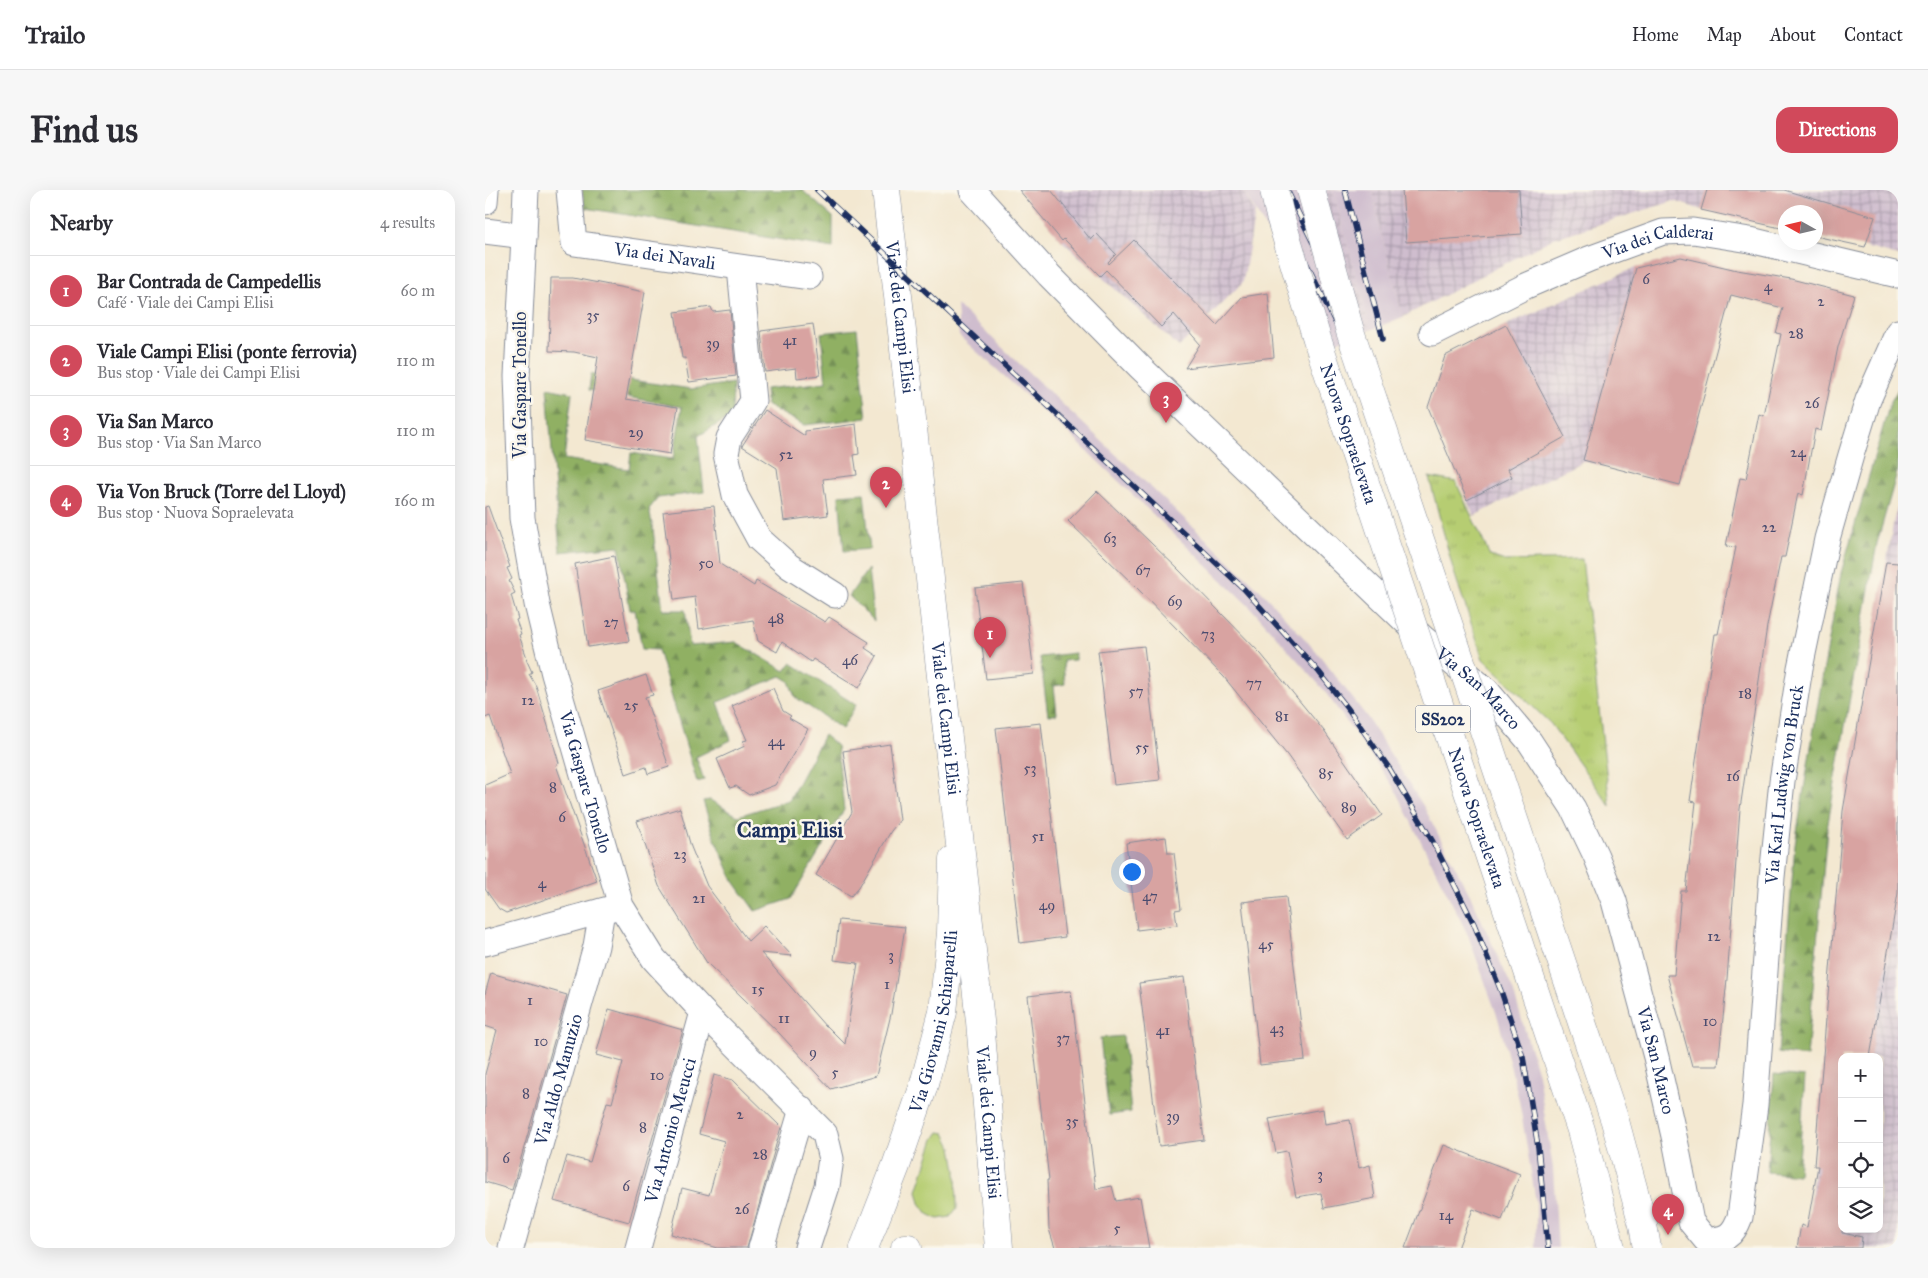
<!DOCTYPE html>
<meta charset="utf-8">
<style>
body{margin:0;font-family:"IM FELL Great Primer",serif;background:#f7f7f7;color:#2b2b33}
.controls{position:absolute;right:15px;bottom:15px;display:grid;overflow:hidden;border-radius:10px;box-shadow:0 5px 20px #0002}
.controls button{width:45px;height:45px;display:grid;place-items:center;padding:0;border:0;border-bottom:1px solid #e1e1e2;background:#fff;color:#2b2b33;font:25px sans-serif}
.compass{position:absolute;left:1293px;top:15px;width:45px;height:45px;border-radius:50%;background:#fff;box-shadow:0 5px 20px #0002;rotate:278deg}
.you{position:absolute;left:646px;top:681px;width:18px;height:18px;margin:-12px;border:4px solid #fff;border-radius:50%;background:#1a73e8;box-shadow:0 0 0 8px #1a73e833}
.badge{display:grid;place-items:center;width:32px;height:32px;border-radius:50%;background:#d1495b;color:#fff;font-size:16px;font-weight:700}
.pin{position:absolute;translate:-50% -41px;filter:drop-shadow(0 1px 2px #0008)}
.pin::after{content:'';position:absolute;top:26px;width:18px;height:15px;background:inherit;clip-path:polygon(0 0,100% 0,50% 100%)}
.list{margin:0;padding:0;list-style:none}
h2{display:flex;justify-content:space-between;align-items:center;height:65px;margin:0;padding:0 20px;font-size:21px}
h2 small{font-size:16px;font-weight:400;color:#7c7c81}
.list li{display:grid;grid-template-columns:32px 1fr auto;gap:15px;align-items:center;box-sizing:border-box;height:70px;padding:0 20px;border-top:1px solid #e1e1e2}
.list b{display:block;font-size:19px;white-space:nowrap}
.list p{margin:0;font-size:16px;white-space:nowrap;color:#7c7c81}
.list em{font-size:16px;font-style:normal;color:#7c7c81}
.icon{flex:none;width:28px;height:28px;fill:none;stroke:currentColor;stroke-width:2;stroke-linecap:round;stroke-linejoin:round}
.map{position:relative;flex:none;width:1413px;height:1058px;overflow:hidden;border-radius:15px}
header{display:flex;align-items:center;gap:30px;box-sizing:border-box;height:70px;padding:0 25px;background:#fff;border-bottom:1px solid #e1e1e2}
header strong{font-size:24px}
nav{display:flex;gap:28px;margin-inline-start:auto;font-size:18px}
.intro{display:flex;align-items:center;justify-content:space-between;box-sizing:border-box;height:120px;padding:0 30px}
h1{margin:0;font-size:35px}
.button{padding:12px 22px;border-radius:15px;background:#d1495b;color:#fff;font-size:18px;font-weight:700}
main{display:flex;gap:30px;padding:0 30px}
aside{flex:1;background:#fff;border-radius:15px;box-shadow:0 5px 20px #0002}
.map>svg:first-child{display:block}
.industrial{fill:url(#industrial-grid);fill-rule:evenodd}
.railway{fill:#cfbdce}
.grass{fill:#b6cd72;stroke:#687e68}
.forest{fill:url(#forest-firs);stroke:#567061}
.park{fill:url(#park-tufts);stroke:#687e68}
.building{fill:#d8a3a1}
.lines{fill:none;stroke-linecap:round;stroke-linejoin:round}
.street-casing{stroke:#878c98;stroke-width:27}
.secondary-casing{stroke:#878c98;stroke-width:29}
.primary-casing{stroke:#878c98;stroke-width:29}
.street{stroke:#fff;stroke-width:25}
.secondary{stroke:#fff;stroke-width:28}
.primary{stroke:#fff;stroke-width:28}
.rail-casing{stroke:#1b2f5e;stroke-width:5.5}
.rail{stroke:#fbf7ec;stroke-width:4;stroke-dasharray:11;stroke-linecap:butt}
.highway-bridge-casing{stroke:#878c98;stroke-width:29;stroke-linecap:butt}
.highway-bridge{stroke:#fff;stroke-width:28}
.labels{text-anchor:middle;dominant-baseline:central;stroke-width:5;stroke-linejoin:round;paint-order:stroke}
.number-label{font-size:15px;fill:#4a4c6f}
.shield{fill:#fbf7ec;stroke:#5e6b89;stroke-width:1}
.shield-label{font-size:16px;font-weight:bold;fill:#1b2f5e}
.street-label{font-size:18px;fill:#1b2f5e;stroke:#fbf7ec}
.district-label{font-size:22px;font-weight:bold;fill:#1b2f5e;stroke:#fbf7ec}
</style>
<header>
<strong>Trailo</strong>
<nav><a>Home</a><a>Map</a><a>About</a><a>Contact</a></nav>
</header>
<div class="intro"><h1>Find us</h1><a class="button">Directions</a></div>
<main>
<aside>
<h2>Nearby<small>4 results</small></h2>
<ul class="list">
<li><span class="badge">1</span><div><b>Bar Contrada de Campedellis</b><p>Café · Viale dei Campi Elisi</p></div><em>60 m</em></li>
<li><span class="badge">2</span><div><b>Viale Campi Elisi (ponte ferrovia)</b><p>Bus stop · Viale dei Campi Elisi</p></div><em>110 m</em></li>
<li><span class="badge">3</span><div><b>Via San Marco</b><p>Bus stop · Via San Marco</p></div><em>110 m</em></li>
<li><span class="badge">4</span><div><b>Via Von Bruck (Torre del Lloyd)</b><p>Bus stop · Nuova Sopraelevata</p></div><em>160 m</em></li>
</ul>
</aside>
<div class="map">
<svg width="1413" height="1058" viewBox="0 0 1413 1058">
<defs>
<pattern id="industrial-grid" width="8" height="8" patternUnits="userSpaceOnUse" patternTransform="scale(1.25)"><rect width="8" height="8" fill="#cfbdce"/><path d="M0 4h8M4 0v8" fill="none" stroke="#a79aaa"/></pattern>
<pattern id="forest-firs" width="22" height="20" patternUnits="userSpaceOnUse" patternTransform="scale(1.25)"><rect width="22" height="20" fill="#90b064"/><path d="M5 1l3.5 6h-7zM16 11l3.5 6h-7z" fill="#759056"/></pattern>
<pattern id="park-tufts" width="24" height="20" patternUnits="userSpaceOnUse" patternTransform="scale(1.25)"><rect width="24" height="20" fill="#b6cd72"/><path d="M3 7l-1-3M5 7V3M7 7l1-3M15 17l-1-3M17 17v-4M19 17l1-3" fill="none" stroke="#9cb065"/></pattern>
</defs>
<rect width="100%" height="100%" fill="#fbf7ec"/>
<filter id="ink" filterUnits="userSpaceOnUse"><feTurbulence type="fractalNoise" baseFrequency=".02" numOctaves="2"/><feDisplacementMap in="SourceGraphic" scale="10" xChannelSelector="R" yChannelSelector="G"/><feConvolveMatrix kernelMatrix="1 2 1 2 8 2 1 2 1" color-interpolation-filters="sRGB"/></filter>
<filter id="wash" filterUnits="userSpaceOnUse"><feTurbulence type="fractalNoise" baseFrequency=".0096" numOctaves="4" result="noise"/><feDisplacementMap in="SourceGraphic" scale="20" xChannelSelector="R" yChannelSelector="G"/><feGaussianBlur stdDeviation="1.12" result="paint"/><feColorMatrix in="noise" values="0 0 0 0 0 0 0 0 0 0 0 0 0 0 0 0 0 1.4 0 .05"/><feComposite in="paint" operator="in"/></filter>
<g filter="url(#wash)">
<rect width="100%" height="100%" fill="#f3e8d1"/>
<path class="industrial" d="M 534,0 L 758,0 L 770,22 L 758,92 L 694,157 L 577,51 Z
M 809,0 L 848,0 L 885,140 L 876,143 Z
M 888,0 L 1222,0 L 1217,20 L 1189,11 L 1069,48 L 918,127 L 895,40 Z
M 1299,0 L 1413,0 L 1413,66 L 1380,57 L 1389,27 Z
M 1196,67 L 1246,105 L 1195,295 L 1098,271 L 989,326 L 943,217 L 960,166 L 1021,135 L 1151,77 L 1157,79 L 1158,76 Z
M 1413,314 L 1413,1058 L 1312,1058 L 1316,1035 L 1322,1036 L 1326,1011 L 1358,621 L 1409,329 ZM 1357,867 L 1394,867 L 1394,1039 L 1357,1039 Z"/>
<path class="railway" d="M 758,0 L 809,0 L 876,143 L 849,153 Z
M 848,0 L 888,0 L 895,40 L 918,127 L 885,140 Z
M 472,115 L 773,398 L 832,462 L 882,527 L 939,617 L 986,707 L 1028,800 L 1053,884 L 1068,978 L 1073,1058 L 1051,1058 L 1051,1012 L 1034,910 L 1013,828 L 983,745 L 908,596 L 838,499 L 765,417 L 580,240 L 474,146 Z"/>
<path class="grass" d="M 454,942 L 460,943 L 467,957 L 471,980 L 472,1018 L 465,1027 L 453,1029 L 443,1024 L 435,1013 L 432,1001 L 449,949 Z"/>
<path class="forest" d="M 97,0 L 317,0 L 348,27 L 348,58 L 100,18 Z
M 372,139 L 382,228 L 319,235 L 281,215 L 280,199 L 341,192 L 336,143 Z
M 106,184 L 206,199 L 248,193 L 247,226 L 213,246 L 219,302 L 173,308 L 164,319 L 168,339 L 178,420 L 200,420 L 205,456 L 251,452 L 300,481 L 306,473 L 371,515 L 357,539 L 310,507 L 304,491 L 296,486 L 233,512 L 246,550 L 211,567 L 219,590 L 212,592 L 173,460 L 157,459 L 150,420 L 145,420 L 134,356 L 75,362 L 62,198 L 87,203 L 79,269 L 144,279 L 146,263 L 188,269 L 197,217 L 104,200 Z
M 1413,199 L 1413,279 L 1392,353 L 1342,639 L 1322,867 L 1293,863 L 1310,654 L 1338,483 L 1356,383 L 1405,213 Z
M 379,303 L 385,359 L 359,361 L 354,305 Z
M 383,379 L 389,431 L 364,406 Z
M 590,463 L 590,470 L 578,471 L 580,494 L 569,496 L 572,524 L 563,525 L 555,467 Z
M 339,545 L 352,556 L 359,620 L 306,709 L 270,721 L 248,690 L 230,649 L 218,611 L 225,610 L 253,626 L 304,610 Z
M 638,846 L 646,922 L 624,925 L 615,848 Z
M 1289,884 L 1320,887 L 1313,985 L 1282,982 Z"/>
<path class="park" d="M 944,287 L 971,292 L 1005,366 L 1020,371 L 1097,369 L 1125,616 L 1066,534 L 998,469 L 968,379 Z"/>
<g id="blocks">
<path class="building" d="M 534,0 L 566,0 L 606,50 L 612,44 L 631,64 L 623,72 L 624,74 L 649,50 L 732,135 L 757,107 L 783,103 L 789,167 L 700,178 L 715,154 L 689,124 L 676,137 L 621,80 L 615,86 L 579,49 L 577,51 Z
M 917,0 L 1034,0 L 1037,44 L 921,52 Z
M 1222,0 L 1299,0 L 1390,27 L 1380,57 L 1330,46 L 1330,22 L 1300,22 L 1300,39 L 1216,20 Z
M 1196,67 L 1252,80 L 1306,89 L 1369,105 L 1353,157 L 1336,241 L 1330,239 L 1318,305 L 1313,303 L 1300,367 L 1296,367 L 1282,436 L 1255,619 L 1242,789 L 1233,876 L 1207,876 L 1182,785 L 1189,785 L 1196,701 L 1201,701 L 1211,612 L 1205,611 L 1230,444 L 1233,444 L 1251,357 L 1241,356 L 1255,288 L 1261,289 L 1274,224 L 1279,226 L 1296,144 L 1291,143 L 1298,118 L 1246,105 L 1195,295 L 1098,270 L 1151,78 Z
M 66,88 L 88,88 L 160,102 L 141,209 L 193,217 L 185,264 L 100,250 L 113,167 L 89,162 L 64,161 Z
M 226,117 L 228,122 L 245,120 L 251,186 L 204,192 L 200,168 L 197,168 L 190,122 Z
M 328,134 L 335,185 L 312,188 L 311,178 L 280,182 L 276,141 Z
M 1021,135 L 1080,247 L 1023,279 L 1027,287 L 982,310 L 943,217 L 960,166 Z
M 280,220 L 320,246 L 320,241 L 371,234 L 374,264 L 369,265 L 372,285 L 338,289 L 343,325 L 299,331 L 292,278 L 257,256 Z
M 612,301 L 694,380 L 776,464 L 839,541 L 897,625 L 862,650 L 802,565 L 739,487 L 651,397 L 652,398 L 583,331 Z
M 3,316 L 25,377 L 22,378 L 27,389 L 24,391 L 30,403 L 26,405 L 33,429 L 31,430 L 36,444 L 34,445 L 42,468 L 41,469 L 47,482 L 44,484 L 51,496 L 74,573 L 71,575 L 112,691 L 21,723 L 14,719 L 0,699 L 0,595 L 25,584 L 5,526 L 0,528 L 0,317 Z
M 229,316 L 235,374 L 269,396 L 271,391 L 340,432 L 344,427 L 384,452 L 380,458 L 392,466 L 374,498 L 328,469 L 326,472 L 297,452 L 292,462 L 273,451 L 268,430 L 214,439 L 210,407 L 189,410 L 178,322 Z
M 129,366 L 144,451 L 103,457 L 90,374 Z
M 1401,372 L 1413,373 L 1413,703 L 1385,867 L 1357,867 L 1357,1043 L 1377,1047 L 1376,1058 L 1312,1058 L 1316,1035 L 1322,1037 L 1333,976 L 1329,976 L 1358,621 Z
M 538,393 L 549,484 L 501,489 L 490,398 Z
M 659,456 L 675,590 L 629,595 L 613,461 Z
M 161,485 L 168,505 L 160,507 L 184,577 L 163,584 L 161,577 L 141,584 L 113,501 Z
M 288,498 L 298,521 L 306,526 L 304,528 L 323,539 L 290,595 L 264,605 L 251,596 L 245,598 L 232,569 L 260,556 L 258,551 L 262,550 L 247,516 Z
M 556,533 L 580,747 L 535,753 L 511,538 Z
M 405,554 L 415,630 L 406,641 L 374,697 L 366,706 L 331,685 L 367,622 L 358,561 Z
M 195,618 L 206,657 L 222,696 L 263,751 L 279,736 L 307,766 L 276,763 L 341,837 L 341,835 L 360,854 L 373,773 L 349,770 L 354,730 L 420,737 L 406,824 L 391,886 L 346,899 L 294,843 L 222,773 L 174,696 L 152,631 Z
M 681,647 L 683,663 L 689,663 L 696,719 L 690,720 L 692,735 L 652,740 L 641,653 Z
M 801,707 L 820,870 L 775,875 L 757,712 Z
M 6,783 L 82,805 L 27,1000 L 0,992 L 0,884 L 12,840 L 0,836 L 0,804 Z
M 699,787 L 719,950 L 674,956 L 654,793 Z
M 586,801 L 611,999 L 627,996 L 631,1011 L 655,1007 L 664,1058 L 570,1058 L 564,1039 L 562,990 L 564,990 L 543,806 Z
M 124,819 L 198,840 L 144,1032 L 69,1011 L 82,966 L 105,972 L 122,912 L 127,913 L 138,872 L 111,865 Z
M 229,885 L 248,890 L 296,937 L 262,1058 L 233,1058 L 186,1044 L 197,998 L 224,1005 L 239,951 L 214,944 Z
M 838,919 L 840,934 L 865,930 L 874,978 L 885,975 L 890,1008 L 839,1018 L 836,1003 L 811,1007 L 802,961 L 791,963 L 784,929 Z
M 959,955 L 1035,984 L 1017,1030 L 988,1019 L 973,1058 L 920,1058 Z"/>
</g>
</g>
<g filter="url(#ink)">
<use href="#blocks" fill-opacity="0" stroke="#878c98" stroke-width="1"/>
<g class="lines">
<g class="street-casing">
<g id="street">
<path id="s1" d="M 84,0 L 89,53 L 324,87"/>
<path id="s2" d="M 487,0 L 564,85 L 655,177 L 939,449 L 1002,501 L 1045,552 L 1088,618 L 1111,666 L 1129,711 L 1171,867 L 1191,955 L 1206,1032 L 1221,1050 C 1241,1050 1248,1046 1255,1027 L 1270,915 L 1287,687 L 1297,591 L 1315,478 L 1342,349 L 1366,265 L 1383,210 L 1413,142"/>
<path d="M 0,12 L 1,0"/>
<path d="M 0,41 L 39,46 L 41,0"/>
<path id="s3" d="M 39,46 L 32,186 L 37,328 L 52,414 L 69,484 L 136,716 L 169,769 L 218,822 L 340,944 L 346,969 L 342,996 L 322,1058"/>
<path d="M 255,78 L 268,211 L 244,248 L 241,264 L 250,305 L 274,349 L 304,376 L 350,405"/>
<path id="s4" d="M 947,143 L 1041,96 L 1104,69 L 1178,42 L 1208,41 L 1265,50 L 1413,85"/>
<path d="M 0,753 L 131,717"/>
<path id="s5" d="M 26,1058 L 111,756 L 117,721"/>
<path id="s6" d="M 153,1058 L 218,822"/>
<path d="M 276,1058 L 317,919"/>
</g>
</g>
<g class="secondary-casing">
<g id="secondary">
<path id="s7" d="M 379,1058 L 411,976 L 438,898 L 458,822 L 466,743 L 468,670"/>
<path d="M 420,1058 L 423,1058"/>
</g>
</g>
<g class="primary-casing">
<g id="primary">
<path id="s8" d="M 401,0 L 495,831 L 514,1058"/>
</g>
</g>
<use href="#street" class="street"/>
<use href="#secondary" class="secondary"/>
<use href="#primary" class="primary"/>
<g class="rail-casing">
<path id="rail" d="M 332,0 L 759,399 L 834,482 L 864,520 L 904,578 L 948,652 L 989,734 L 1016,801 L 1038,867 L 1045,907 L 1053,957 L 1063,1058
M 786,0 L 851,134
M 802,0 L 870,138
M 860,0 L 898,149"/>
</g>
<use href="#rail" class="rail"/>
<g class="highway-bridge-casing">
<g id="highway-bridge">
<path id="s9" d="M 789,0 L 795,26 L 832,149 L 1096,940 L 1126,1058"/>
<path d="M 826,0 L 865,141 L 1130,931 L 1158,1035 L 1162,1058"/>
</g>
</g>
<use href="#highway-bridge" class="highway-bridge"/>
</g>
</g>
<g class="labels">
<g class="number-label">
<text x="1161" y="89">6</text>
<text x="1283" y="96">4</text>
<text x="1336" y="111">2</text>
<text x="108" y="125">35</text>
<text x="1311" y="143">28</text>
<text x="305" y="150">41</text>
<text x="228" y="153">39</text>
<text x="1327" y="213">26</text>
<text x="151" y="242">29</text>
<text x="1313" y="262">24</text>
<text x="301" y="264">52</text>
<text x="1284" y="337">22</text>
<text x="625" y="348">63</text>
<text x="221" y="373">50</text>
<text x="658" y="380">67</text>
<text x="690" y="411">69</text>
<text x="291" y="428">48</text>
<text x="126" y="432">27</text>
<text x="723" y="444">73</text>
<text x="365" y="470">46</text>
<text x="769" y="493">77</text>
<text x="651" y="501">57</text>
<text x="1260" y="503">18</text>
<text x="43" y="510">12</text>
<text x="146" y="515">25</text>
<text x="797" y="526">81</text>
<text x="291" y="551">44</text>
<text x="657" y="557">55</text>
<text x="545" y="578">53</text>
<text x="841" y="583">85</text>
<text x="1248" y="586">16</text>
<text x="68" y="597">8</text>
<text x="864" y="617">89</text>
<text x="77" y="627">6</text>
<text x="553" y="646">51</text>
<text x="195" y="664">23</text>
<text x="57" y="693">4</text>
<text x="665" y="706">47</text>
<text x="214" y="708">21</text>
<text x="562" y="715">49</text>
<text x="1229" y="746">12</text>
<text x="781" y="754">45</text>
<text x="406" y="765">3</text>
<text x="402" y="794">1</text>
<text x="273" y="799">15</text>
<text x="45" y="810">1</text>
<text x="299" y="828">11</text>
<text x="1225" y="831">10</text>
<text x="792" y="838">43</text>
<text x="678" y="840">41</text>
<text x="578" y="848">37</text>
<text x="56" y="851">10</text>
<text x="328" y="862">9</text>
<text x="350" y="882">5</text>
<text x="172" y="885">10</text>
<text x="41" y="903">8</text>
<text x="255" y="924">2</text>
<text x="688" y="926">39</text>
<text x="587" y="931">35</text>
<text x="158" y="937">8</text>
<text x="275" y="964">28</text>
<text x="21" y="968">6</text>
<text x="835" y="984">3</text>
<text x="141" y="996">6</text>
<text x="257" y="1019">26</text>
<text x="961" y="1025">14</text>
<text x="632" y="1038">5</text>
</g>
<rect class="shield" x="930.5" y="515.5" width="55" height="27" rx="4"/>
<g class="shield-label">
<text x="958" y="529">SS202</text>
</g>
<g class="street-label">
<text stroke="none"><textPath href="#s4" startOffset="246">Via dei Calderai</textPath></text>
<text stroke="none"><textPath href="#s1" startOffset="145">Via dei Navali</textPath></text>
<text stroke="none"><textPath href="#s8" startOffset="128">Viale dei Campi Elisi</textPath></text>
<text transform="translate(35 195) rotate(-90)">Via Gaspare Tonello</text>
<text stroke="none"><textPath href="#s9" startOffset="255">Nuova Sopraelevata</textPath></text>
<text stroke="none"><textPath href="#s2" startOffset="711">Via San Marco</textPath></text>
<text stroke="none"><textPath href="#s8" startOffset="532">Viale dei Campi Elisi</textPath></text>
<text stroke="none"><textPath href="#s3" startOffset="554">Via Gaspare Tonello</textPath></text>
<text stroke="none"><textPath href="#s2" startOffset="1800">Via Karl Ludwig von Bruck</textPath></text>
<text stroke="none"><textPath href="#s9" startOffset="660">Nuova Sopraelevata</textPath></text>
<text stroke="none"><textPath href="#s7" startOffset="238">Via Giovanni Schiaparelli</textPath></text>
<text stroke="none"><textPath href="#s2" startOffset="1131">Via San Marco</textPath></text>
<text stroke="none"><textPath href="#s5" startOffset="175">Via Aldo Manuzio</textPath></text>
<text stroke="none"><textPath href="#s8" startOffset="938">Viale dei Campi Elisi</textPath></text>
<text stroke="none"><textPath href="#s6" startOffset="122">Via Antonio Meucci</textPath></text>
</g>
<g class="district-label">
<text x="305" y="639">Campi Elisi</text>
</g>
</g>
</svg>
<div class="controls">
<button>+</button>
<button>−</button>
<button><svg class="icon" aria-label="locate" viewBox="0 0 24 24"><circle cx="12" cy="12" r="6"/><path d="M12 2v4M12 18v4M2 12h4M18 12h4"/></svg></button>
<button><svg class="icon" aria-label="layers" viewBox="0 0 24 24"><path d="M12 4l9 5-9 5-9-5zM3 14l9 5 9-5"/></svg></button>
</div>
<svg class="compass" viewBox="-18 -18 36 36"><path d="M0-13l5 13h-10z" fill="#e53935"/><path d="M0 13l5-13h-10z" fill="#7c7c81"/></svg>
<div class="you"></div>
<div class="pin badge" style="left:505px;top:468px">1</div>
<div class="pin badge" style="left:401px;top:318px">2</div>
<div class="pin badge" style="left:681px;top:233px">3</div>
<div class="pin badge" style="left:1183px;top:1045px">4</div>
</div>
</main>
